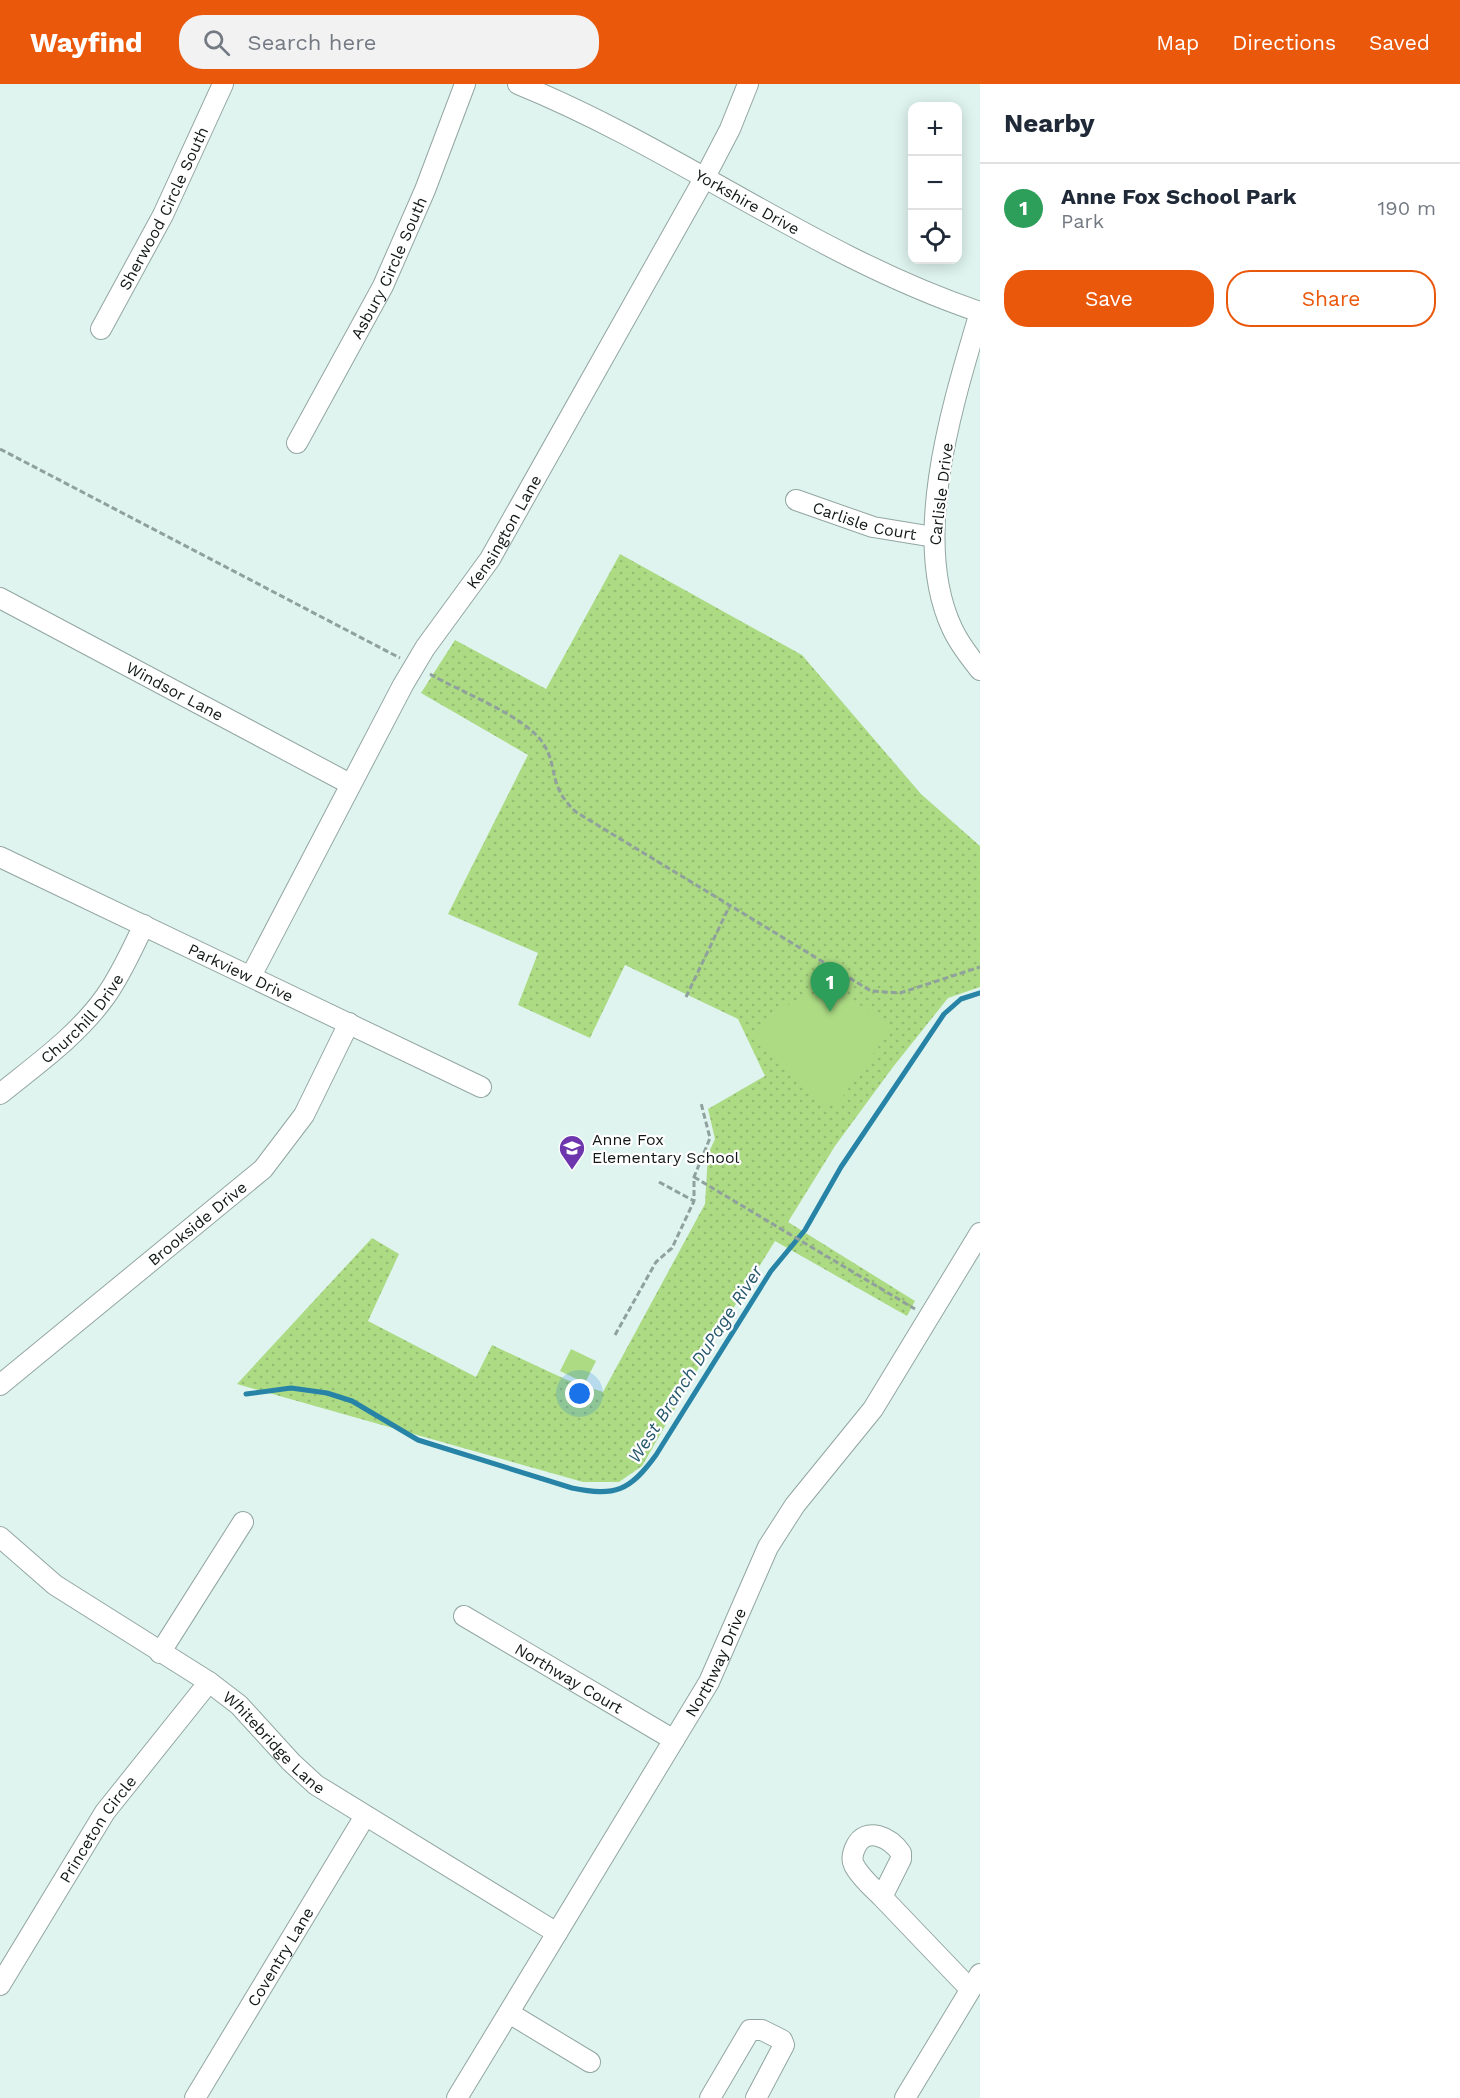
<!DOCTYPE html>
<meta charset="utf-8">
<style>
body{margin:0;font-family:"Work Sans",sans-serif;background:#f2f2f3;color:#1f2937}
.controls{position:absolute;right:18px;top:18px;display:grid;overflow:hidden;border-radius:12px;box-shadow:0 3px 15px #0003}
.controls button{width:54px;height:54px;display:grid;place-items:center;padding:0;border:0;border-bottom:2px solid #e0e1e3;background:#fff;color:#1f2937;font:30px sans-serif}
.you{position:absolute;left:580px;top:1310px;width:21px;height:21px;margin:-15px;border:4px solid #fff;border-radius:50%;background:#1a73e8;box-shadow:0 0 0 9px #1a73e833}
.badge{display:grid;place-items:center;width:39px;height:39px;border-radius:50%;background:#ea580c;color:#fff;font-size:20px;font-weight:700}
.pin{position:absolute;translate:-50% -50px;filter:drop-shadow(0 2px 3px #0008)}
.pin::after{content:'';position:absolute;top:32px;width:21px;height:18px;background:inherit;clip-path:polygon(0 0,100% 0,50% 100%)}
.list{margin:0;padding:0;list-style:none}
h2{display:flex;justify-content:space-between;align-items:center;height:78px;margin:0;padding:0 24px;font-size:26px}
h2 small{font-size:20px;font-weight:400;color:#747a83}
.list li{display:grid;grid-template-columns:39px 1fr auto;gap:18px;align-items:center;box-sizing:border-box;height:90px;padding:0 24px;border-top:2px solid #e0e1e3}
.list b{display:block;font-size:22px;white-space:nowrap}
.list p{margin:0;font-size:20px;white-space:nowrap;color:#747a83}
.list em{font-size:20px;font-style:normal;color:#747a83}
.actions{display:flex;gap:12px;padding:18px 24px}
.actions a{flex:1;padding:14px 0;border:2px solid #ea580c;border-radius:24px;text-align:center;font-size:21px;color:#ea580c}
.actions .main{background:#ea580c;color:#fff}
.icon{flex:none;width:33px;height:33px;fill:none;stroke:currentColor;stroke-width:2;stroke-linecap:round;stroke-linejoin:round}
.map{position:relative;flex:none;width:980px;height:2014px;overflow:hidden}
header{display:flex;align-items:center;gap:36px;box-sizing:border-box;height:84px;padding:0 30px;background:#ea580c;color:#fff}
header strong{font-size:28px}
nav{display:flex;gap:33px;margin-inline-start:auto;font-size:21px}
.search{width:420px;height:54px;background:#f2f2f3;display:flex;align-items:center;gap:15px;box-sizing:border-box;padding:0 21px;border-radius:24px;color:#747a83;font-size:22px}
main{display:flex}
aside{flex:1;background:#fff}
.map>svg:first-child{display:block}
.grass{fill:url(#grass-dots)}
.pitch{fill:#acdb84}
.lines{fill:none;stroke-linecap:round;stroke-linejoin:round}
.stream{stroke:#2784a6;stroke-width:5}
.minor-casing{stroke:#93a6a1;stroke-width:22}
.path{stroke:#90a09c;stroke-width:3;stroke-dasharray:6 3;stroke-linecap:butt}
.minor{stroke:#fff;stroke-width:20}
.labels{text-anchor:middle;dominant-baseline:central;stroke-width:4.5;stroke-linejoin:round;paint-order:stroke}
.street-label{font-size:16px;fill:#111816;stroke:#fff}
.poi-label{font-size:16px;fill:#111816;stroke:#fff;text-anchor:start}
.water-label{font-size:18px;font-style:italic;fill:#28596e;stroke:#fff}
</style>
<header>
<strong>Wayfind</strong>
<div class="search"><svg class="icon" aria-label="search" viewBox="0 0 24 24"><circle cx="10" cy="10" r="6"/><path d="M15 15l6 6"/></svg>Search here</div>
<nav><a>Map</a><a>Directions</a><a>Saved</a></nav>
</header>
<main>
<div class="map">
<svg width="980" height="2014" viewBox="0 0 980 2014">
<defs>
<pattern id="grass-dots" width="8" height="8" patternUnits="userSpaceOnUse" patternTransform="scale(1.5)"><rect width="8" height="8" fill="#acdb84"/><path d="M2 2h.1M6 6h.1" fill="none" stroke="#93bb71" stroke-width="1.8" stroke-linecap="round"/></pattern>
</defs>
<rect width="100%" height="100%" fill="#dff4ef"/>
<path class="grass" d="M 620,470 L 802,571 L 921,710 L 980,762 L 980,903 L 948,914 L 893,983 L 835,1062 L 788,1138 L 915,1217 L 907,1232 L 775,1157 L 726,1236 L 642,1382 L 619,1398 L 583,1398 L 237,1300 L 372,1154 L 399,1170 L 368,1237 L 476,1293 L 492,1261 L 567,1296 L 603,1308 L 705,1120 L 708,1070 L 715,1055 L 708,1025 L 765,992 L 738,935 L 625,881 L 590,954 L 518,921 L 538,869 L 448,830 L 528,671 L 421,609 L 455,556 L 546,605 Z"/>
<path class="pitch" d="M 818,911 C 849,911 871,923 889,948 L 838,1019 L 822,1020 L 754,956 C 769,930 788,916 818,911 Z
M 571,1265 L 596,1277 L 585,1299 L 560,1287 Z"/>
<g class="lines">
<path class="stream" d="M 246,1310 L 291,1304 L 327,1309 L 352,1317 L 418,1356 L 572,1404 C 615,1413 630,1407 656,1371 L 771,1187 L 805,1146 L 841,1083 L 944,930 L 961,915 L 980,909"/>
<g class="minor-casing">
<g id="minor">
<path id="s1" d="M 518,0 C 678,65 816,173 980,228"/>
<path d="M 980,228 C 953,319 910,454 952,544 C 959,560 970,573 980,586"/>
<path id="s2" d="M 101,245 L 163,131 L 223,0"/>
<path id="s3" d="M 297,359 L 383,202 L 425,106 L 465,0"/>
<path id="s4" d="M 796,416 L 873,443 L 934,453"/>
<path id="s5" d="M 0,514 L 350,700"/>
<path id="s6" d="M 0,773 L 481,1003"/>
<path id="s7" d="M 251,892 L 403,601 L 425,564 L 490,475 L 705,93 L 730,45 L 748,0"/>
<path id="s8" d="M 0,1010 C 37,980 77,952 105,913 C 121,891 132,865 144,841"/>
<path id="s9" d="M 0,1301 L 263,1085 L 304,1031 L 349,939"/>
<path id="s10" d="M 0,1453 L 55,1501 L 209,1598 L 239,1621 L 291,1678 L 316,1701 L 557,1849"/>
<path id="s11" d="M 464,1532 L 674,1656"/>
<path d="M 160,1569 L 243,1438"/>
<path d="M 882,1813 L 901,1775 L 901,1769 C 890,1753 866,1742 856,1762 C 853,1768 851,1775 854,1781 C 860,1793 873,1804 882,1813 L 970,1905"/>
<path id="s12" d="M 0,1901 L 105,1728 L 209,1598"/>
<path d="M 509,1929 L 590,1978"/>
<path id="s13" d="M 195,2014 L 365,1732"/>
<path id="s14" d="M 457,2014 L 709,1598 L 768,1463 L 795,1421 L 873,1325 L 980,1149"/>
<path d="M 710,2014 L 750,1946 L 762,1946 L 782,1956 L 784,1961 L 756,2014"/>
<path d="M 905,2014 L 980,1890"/>
</g>
</g>
<path class="path" d="M 0,365 L 400,574
M 430,590 C 460,608 524,631 543,659 C 559,684 547,701 576,728 L 871,907 L 900,909 L 980,883
M 686,913 L 730,821
M 694,1093 L 915,1225
M 659,1098 L 694,1117
M 615,1251 L 656,1178 L 672,1164 L 694,1117 L 694,1093 L 710,1054 L 701,1019"/>
<use href="#minor" class="minor"/>
</g>
<defs>
<g id="school-pin" transform="scale(1.35)"><path d="M0 17L-7.5 6A9.5 9.5 0 1 1 7.5 6Z" fill="#6d36ad" stroke="#fff"/><path d="M0-5L7-2L0 1L-7-2ZM-4 1L0 2.5L4 1V4Q0 6-4 4Z" fill="#fff"/></g>
</defs>
<g fill-rule="evenodd">
<use href="#school-pin" x="572" y="1064"/>
</g>
<g class="labels">
<g class="street-label">
<text stroke="none"><textPath href="#s1" startOffset="258">Yorkshire Drive</textPath></text>
<text stroke="none"><textPath href="#s2" startOffset="136">Sherwood Circle South</textPath></text>
<text stroke="none"><textPath href="#s3" startOffset="198">Asbury Circle South</textPath></text>
<text transform="translate(941 410) rotate(-83)">Carlisle Drive</text>
<text stroke="none"><textPath href="#s4" startOffset="72">Carlisle Court</textPath></text>
<text stroke="none"><textPath href="#s7" startOffset="512">Kensington Lane</textPath></text>
<text stroke="none"><textPath href="#s5" startOffset="198">Windsor Lane</textPath></text>
<text stroke="none"><textPath href="#s6" startOffset="267">Parkview Drive</textPath></text>
<text stroke="none"><textPath href="#s8" startOffset="112">Churchill Drive</textPath></text>
<text stroke="none"><textPath href="#s9" startOffset="255">Brookside Drive</textPath></text>
<text stroke="none"><textPath href="#s14" startOffset="507">Northway Drive</textPath></text>
<text stroke="none"><textPath href="#s11" startOffset="122">Northway Court</textPath></text>
<text stroke="none"><textPath href="#s10" startOffset="344">Whitebridge Lane</textPath></text>
<text stroke="none"><textPath href="#s12" startOffset="184">Princeton Circle</textPath></text>
<text stroke="none"><textPath href="#s13" startOffset="165">Coventry Lane</textPath></text>
</g>
<g class="poi-label">
<text x="592" y="1055">Anne Fox<tspan x="592" dy="18">Elementary School</tspan></text>
</g>
<g class="water-label">
<text transform="translate(695 1280) rotate(-57)">West Branch DuPage River</text>
</g>
</g>
</svg>
<div class="controls">
<button>+</button>
<button>−</button>
<button><svg class="icon" aria-label="locate" viewBox="0 0 24 24"><circle cx="12" cy="12" r="6"/><path d="M12 2v4M12 18v4M2 12h4M18 12h4"/></svg></button>
</div>
<div class="you"></div>
<div class="pin badge" style="left:830px;top:928px;background:#2e9e5b">1</div>
</div>
<aside>
<h2>Nearby<small></small></h2>
<ul class="list">
<li><span class="badge" style="background:#2e9e5b">1</span><div><b>Anne Fox School Park</b><p>Park</p></div><em>190 m</em></li>
</ul>
<div class="actions"><a class="main">Save</a><a>Share</a></div>
</aside>
</main>
